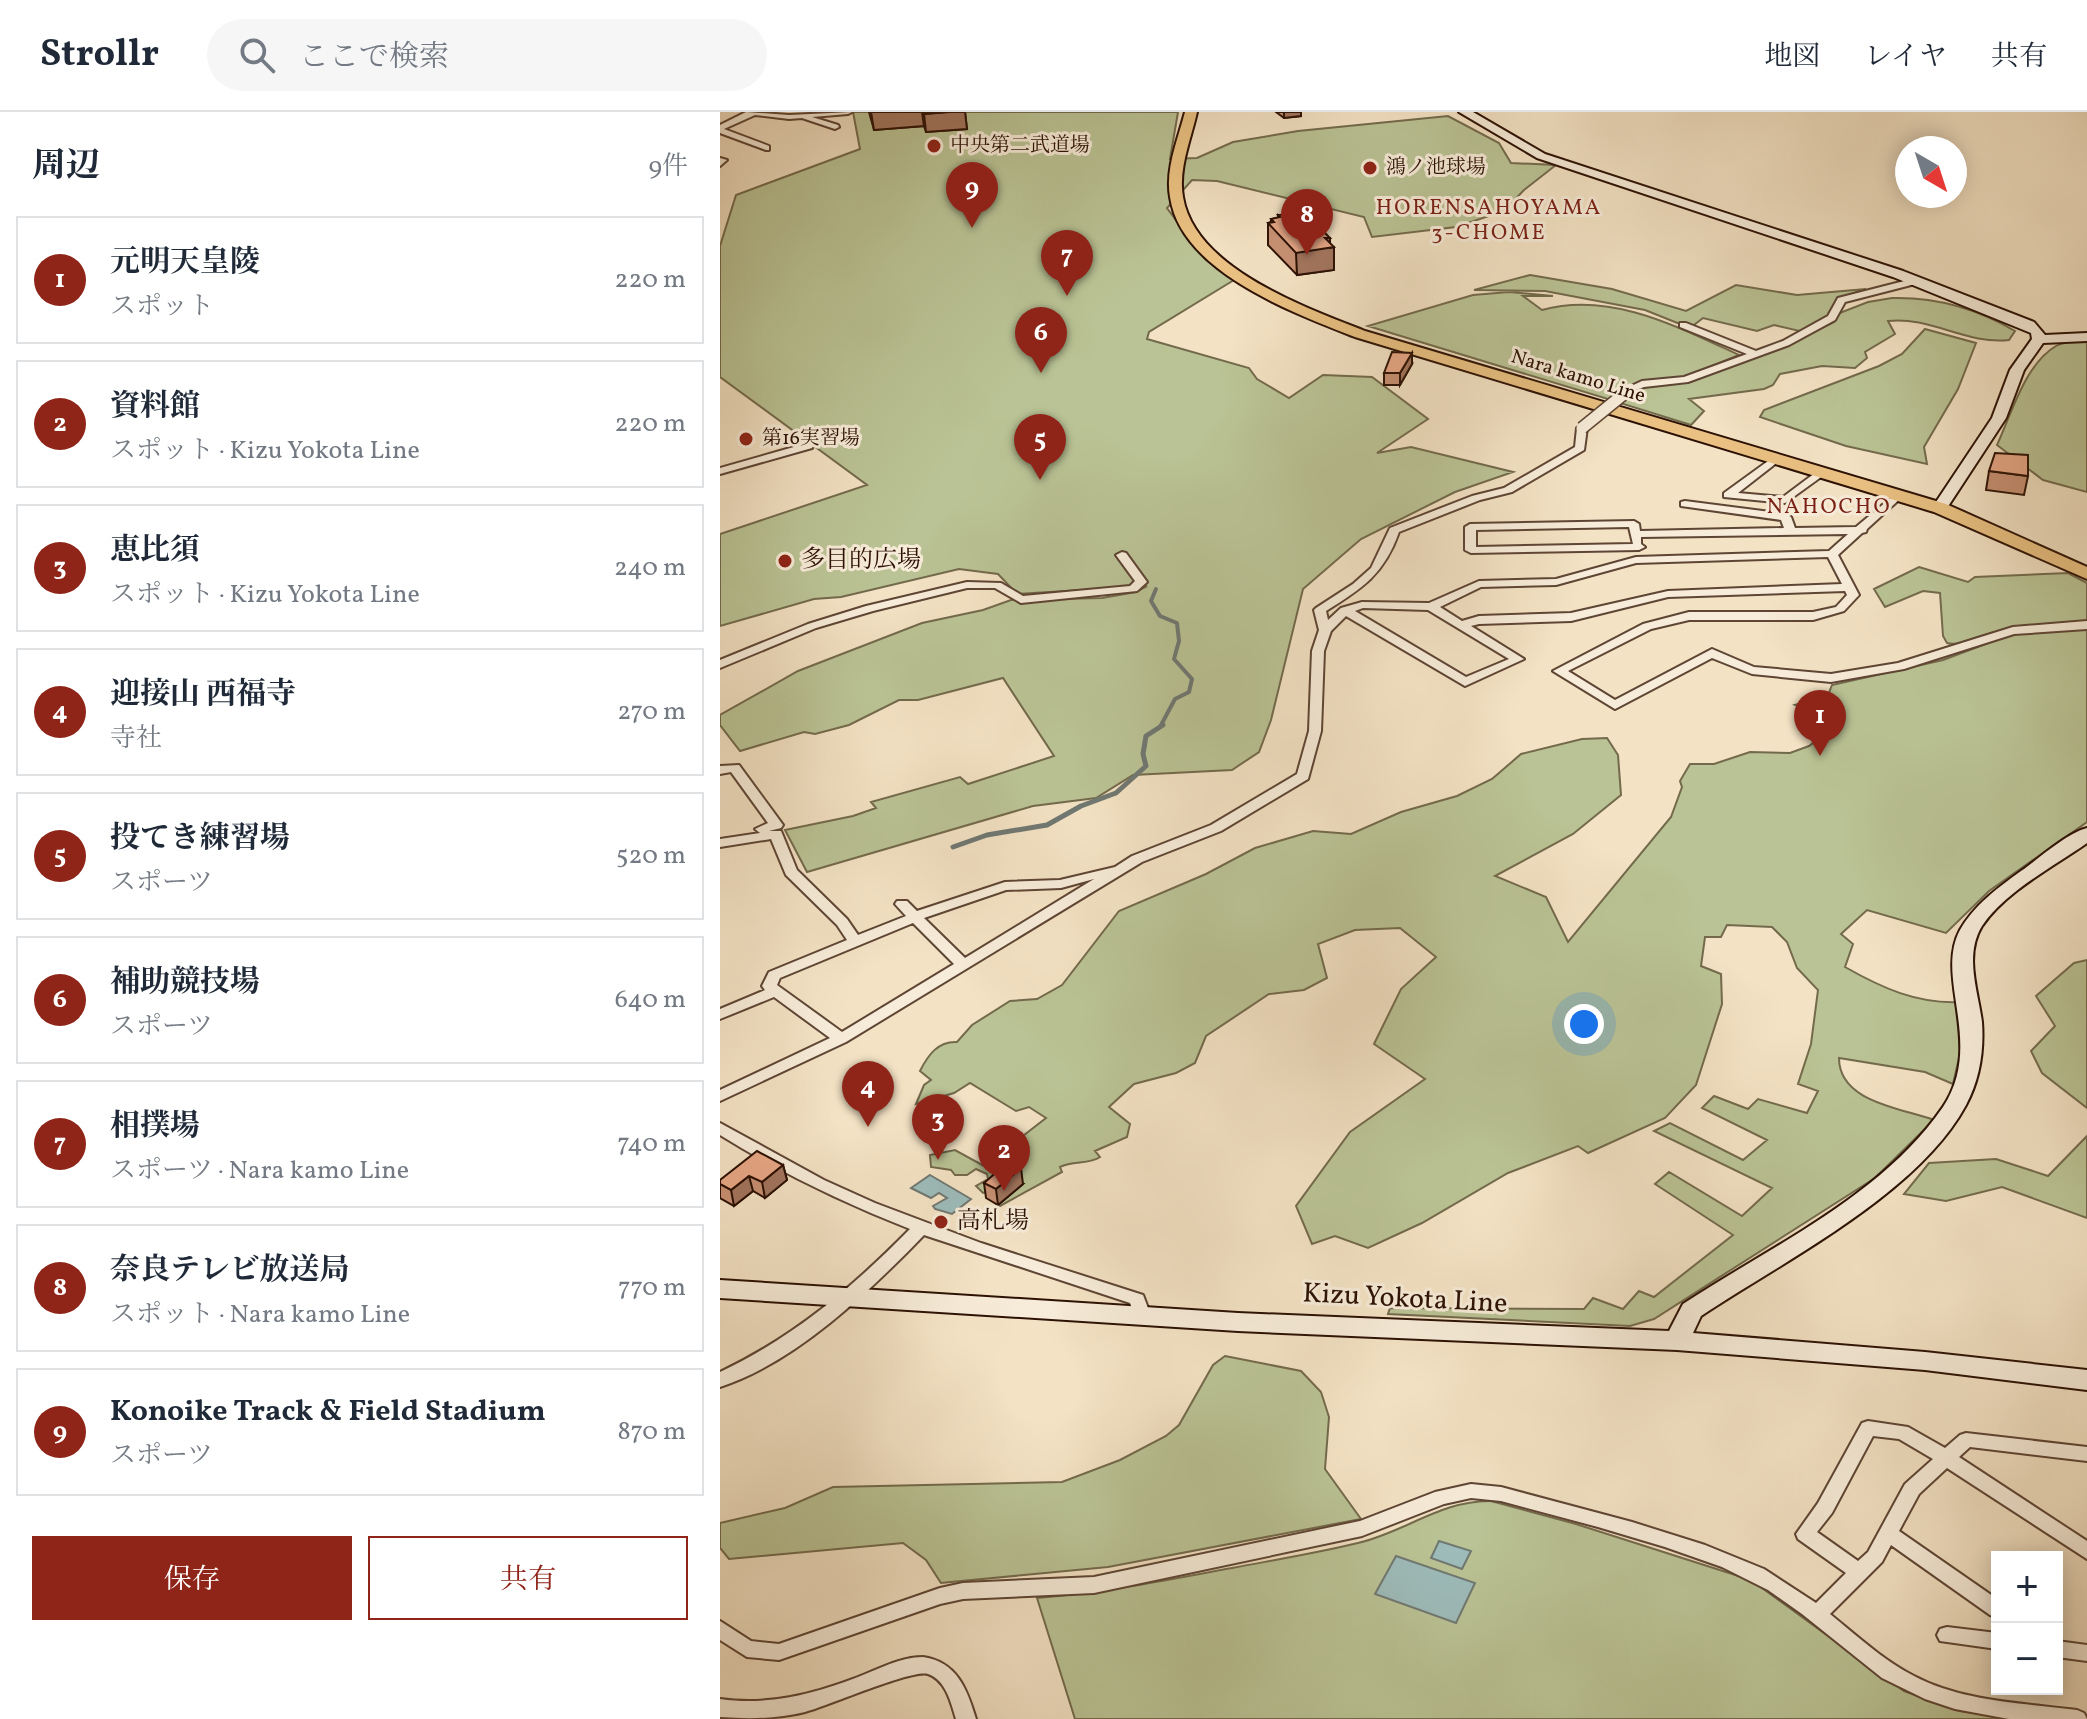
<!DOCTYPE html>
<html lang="ja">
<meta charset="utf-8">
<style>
body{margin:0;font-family:Vollkorn,"Noto Serif JP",serif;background:#f6f6f7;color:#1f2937}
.controls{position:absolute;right:24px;bottom:24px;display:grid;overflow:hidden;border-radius:0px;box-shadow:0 4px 20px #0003}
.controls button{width:72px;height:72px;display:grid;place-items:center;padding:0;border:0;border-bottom:2px solid #e0e1e3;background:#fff;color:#1f2937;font:40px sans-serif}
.compass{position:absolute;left:1175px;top:24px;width:72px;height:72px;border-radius:50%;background:#fff;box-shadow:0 4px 20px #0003;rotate:141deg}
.you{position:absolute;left:864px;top:912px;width:28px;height:28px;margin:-20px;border:6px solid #fff;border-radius:50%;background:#1a73e8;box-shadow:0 0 0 12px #1a73e833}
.badge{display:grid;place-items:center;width:52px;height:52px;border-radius:50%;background:#8f2418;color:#fff;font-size:26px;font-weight:700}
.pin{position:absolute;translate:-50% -66px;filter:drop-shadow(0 2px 4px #0008)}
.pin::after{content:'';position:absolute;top:42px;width:28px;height:24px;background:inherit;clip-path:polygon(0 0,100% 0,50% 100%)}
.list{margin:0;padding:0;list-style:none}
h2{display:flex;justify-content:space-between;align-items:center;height:104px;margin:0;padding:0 32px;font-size:34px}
h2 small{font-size:26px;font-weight:400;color:#747a83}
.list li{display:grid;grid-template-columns:52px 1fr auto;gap:24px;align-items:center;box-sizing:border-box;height:128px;margin:0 16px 16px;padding:0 16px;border:2px solid #e0e1e3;border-radius:0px}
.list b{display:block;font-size:30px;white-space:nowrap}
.list p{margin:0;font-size:26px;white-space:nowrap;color:#747a83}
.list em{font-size:26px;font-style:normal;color:#747a83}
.actions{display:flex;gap:16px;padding:24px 32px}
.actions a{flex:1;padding:18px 0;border:2px solid #8f2418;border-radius:0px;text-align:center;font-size:28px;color:#8f2418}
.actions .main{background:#8f2418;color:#fff}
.icon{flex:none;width:44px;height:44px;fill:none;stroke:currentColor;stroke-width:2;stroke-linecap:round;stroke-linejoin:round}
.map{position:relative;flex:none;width:1367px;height:1607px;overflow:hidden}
header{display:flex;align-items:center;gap:48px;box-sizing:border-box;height:112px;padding:0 40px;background:#fff;border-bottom:2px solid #e0e1e3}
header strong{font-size:38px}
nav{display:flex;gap:44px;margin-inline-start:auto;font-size:28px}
.search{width:560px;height:72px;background:#f6f6f7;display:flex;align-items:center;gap:20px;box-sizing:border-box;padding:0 28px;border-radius:44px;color:#747a83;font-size:30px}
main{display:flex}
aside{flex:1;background:#fff}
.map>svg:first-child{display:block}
.green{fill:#bac395;stroke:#736a4c;stroke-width:2}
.water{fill:#9dbcbb;stroke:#707872;stroke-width:2}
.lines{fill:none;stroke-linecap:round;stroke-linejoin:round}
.stream-far1{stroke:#707872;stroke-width:4}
.stream{stroke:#707872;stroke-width:5}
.street-casing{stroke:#5e4534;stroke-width:4}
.secondary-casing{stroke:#2c1104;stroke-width:4}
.primary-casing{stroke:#2c1104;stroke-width:4}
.street{fill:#f7ecd9;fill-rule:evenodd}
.secondary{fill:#f7ecd9;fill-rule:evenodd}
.primary{fill:#eac182;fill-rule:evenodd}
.street-bridge-casing{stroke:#5e4534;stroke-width:14;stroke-linecap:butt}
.street-bridge{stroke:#f7ecd9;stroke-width:11}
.wall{fill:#c79073;stroke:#2c1104;stroke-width:2}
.shaded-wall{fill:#a2755e;stroke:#2c1104;stroke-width:2}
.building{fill:#e7a786;stroke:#2c1104;stroke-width:2}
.poi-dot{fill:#8f2418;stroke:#f7ecd9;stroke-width:3}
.labels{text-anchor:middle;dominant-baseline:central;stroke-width:6;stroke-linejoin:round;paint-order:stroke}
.far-poi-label{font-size:20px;fill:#2c1104;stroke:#f7ecd9;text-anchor:start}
.far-street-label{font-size:20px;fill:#2c1104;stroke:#f7ecd9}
.far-neighbourhood-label{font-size:22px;letter-spacing:2px;fill:#7a1f14;stroke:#f7ecd9}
.poi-label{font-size:24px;fill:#2c1104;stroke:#f7ecd9;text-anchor:start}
.near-street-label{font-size:28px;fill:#2c1104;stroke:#f7ecd9}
</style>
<header>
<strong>Strollr</strong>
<div class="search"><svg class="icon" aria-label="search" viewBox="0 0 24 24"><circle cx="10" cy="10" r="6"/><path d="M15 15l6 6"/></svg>ここで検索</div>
<nav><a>地図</a><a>レイヤ</a><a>共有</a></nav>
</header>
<main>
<aside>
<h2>周辺<small>9件</small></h2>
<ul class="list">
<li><span class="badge">1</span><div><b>元明天皇陵</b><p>スポット</p></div><em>220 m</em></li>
<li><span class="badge">2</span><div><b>資料館</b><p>スポット · Kizu Yokota Line</p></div><em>220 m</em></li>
<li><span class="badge">3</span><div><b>恵比須</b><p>スポット · Kizu Yokota Line</p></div><em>240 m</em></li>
<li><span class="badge">4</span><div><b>迎接山 西福寺</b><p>寺社</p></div><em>270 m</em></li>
<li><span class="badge">5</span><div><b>投てき練習場</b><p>スポーツ</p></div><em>520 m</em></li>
<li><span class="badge">6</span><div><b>補助競技場</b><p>スポーツ</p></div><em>640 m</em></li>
<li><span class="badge">7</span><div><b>相撲場</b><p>スポーツ · Nara kamo Line</p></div><em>740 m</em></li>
<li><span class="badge">8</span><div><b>奈良テレビ放送局</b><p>スポット · Nara kamo Line</p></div><em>770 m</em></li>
<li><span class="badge">9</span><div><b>Konoike Track &amp; Field Stadium</b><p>スポーツ</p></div><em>870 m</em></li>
</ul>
<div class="actions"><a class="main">保存</a><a>共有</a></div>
</aside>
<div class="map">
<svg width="1367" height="1607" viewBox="0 0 1367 1607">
<rect width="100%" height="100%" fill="#f3e2c4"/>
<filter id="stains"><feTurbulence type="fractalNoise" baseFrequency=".0025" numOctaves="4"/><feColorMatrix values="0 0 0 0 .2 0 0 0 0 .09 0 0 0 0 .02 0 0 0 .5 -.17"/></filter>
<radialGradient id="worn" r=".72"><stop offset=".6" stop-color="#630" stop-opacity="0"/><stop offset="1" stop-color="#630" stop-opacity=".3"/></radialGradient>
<path class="green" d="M 133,0 L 458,0 L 450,47 L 477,46 L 513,30 L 578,19 L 728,4 L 779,31 L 791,51 L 836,53 L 804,78 L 784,99 L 736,115 L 652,125 L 644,105 L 497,69 L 472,68 L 447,96 L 485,147 L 514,168 L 429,220 L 427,227 L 529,256 L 537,267 L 569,286 L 603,263 L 652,265 L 708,307 L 657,341 L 691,335 L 793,360 L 735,380 L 641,427 L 583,477 L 551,608 L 539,640 L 512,658 L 413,663 L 376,686 L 313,694 L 87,760 L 65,718 L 133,704 L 156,696 L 151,690 L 240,665 L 248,672 L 334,644 L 283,566 L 198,588 L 179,588 L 129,613 L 95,622 L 84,620 L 20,639 L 0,613 L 0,603 L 78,559 L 202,511 L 263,498 L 291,488 L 382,486 L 416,480 L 427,474 L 297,482 L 278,462 L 239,457 L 121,485 L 94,487 L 0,514 L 0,422 L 147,373 L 0,265 L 0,134 L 16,83 L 140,37 Z
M 810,163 L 892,177 L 966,199 L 1016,173 L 1077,183 L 1146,177 L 1119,186 L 1106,207 L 1084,220 L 1054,213 L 1037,219 L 983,206 L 970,216 L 925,198 L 825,179 L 754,178 Z
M 789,180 L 833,184 L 803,184 L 822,198 C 891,179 958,215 1019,243 L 965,265 L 918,270 L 891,288 L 648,214 L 753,183 Z
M 1172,186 C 1215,185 1258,197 1295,219 L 1289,228 C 1247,233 1210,204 1168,209 L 1175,222 L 1145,240 L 1147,246 L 1135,256 L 1102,254 L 1060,262 L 1053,273 L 1044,277 L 969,287 L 984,299 L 971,313 L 900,291 L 924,274 L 965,270 L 1083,225 L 1114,210 L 1117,202 L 1148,190 Z
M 1205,217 L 1256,231 L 1238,277 L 1204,335 L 1207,352 L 1126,334 L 1040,305 L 1044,298 L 1159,254 L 1182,242 Z
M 1367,228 L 1367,380 L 1323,368 L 1277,333 C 1291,303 1305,252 1336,234 C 1345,229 1357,229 1367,228 Z
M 1199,455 L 1248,470 L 1255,465 L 1348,461 L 1367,471 L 1367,510 C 1330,511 1293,513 1258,525 C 1248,528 1238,534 1227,531 L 1223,524 L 1220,481 L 1203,479 L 1165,495 L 1154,477 Z
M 1367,516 L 1367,710 L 1269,779 L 1226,821 L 1147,798 L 1121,822 L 1133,832 L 1125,855 C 1162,876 1197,892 1240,890 L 1244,924 L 1233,972 L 1205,960 L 1119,946 C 1119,990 1181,996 1214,1008 L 1155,1066 L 934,1207 L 910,1214 L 668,1202 L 670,1196 L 864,1197 L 873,1186 L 903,1197 L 919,1179 L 934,1185 L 1013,1123 L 935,1072 L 949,1060 L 1022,1104 L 1052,1076 L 934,1019 L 950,1011 L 1023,1048 L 1047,1028 L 982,996 L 994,984 L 1028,997 L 1038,987 L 1087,1001 L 1098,979 L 1078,972 L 1091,932 L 1098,878 L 1077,856 L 1067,830 L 1052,815 L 1007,813 L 1001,825 L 985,825 L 981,854 L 1001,862 L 1002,892 L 976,973 L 945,1006 L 868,1041 L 858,1034 L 788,1061 L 702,1111 L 648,1136 L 615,1124 L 592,1132 L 576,1094 L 630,1020 L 705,967 L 654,932 L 681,877 L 716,845 L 680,816 L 635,818 L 598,832 L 607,866 L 584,878 L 549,882 L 486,924 L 475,951 L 456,961 L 414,972 L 389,995 L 410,1012 L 407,1025 L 375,1039 L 380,1045 C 369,1053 353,1048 340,1055 L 342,1060 L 280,1094 L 274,1090 L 270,1079 L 263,1081 L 256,1074 L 268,1067 L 267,1062 L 256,1057 L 247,1063 L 235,1063 L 231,1058 L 211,1055 L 210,1043 L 235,1038 L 264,1054 L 326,1006 L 309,995 L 296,999 L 250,971 L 234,981 L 196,992 L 204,973 L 211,968 L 200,959 C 208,943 218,929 237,930 L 252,913 L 290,889 L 317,887 L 342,873 L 399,799 L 486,762 L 535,736 L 593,719 L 631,722 L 681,700 L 737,684 L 772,667 L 801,642 L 862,627 L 887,626 L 898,643 L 901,683 L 853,722 L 775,764 L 826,785 L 848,830 L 951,705 L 962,675 L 960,669 L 970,652 L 994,652 L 1030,640 L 1070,641 L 1089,634 L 1119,611 L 1075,593 L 1108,583 L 1112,573 L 1223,548 L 1295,521 Z
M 1367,848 L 1367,996 L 1322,961 L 1311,939 L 1335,914 L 1316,884 L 1354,851 Z
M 1367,1024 L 1367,1106 L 1282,1075 L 1226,1089 L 1184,1082 L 1209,1051 L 1276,1047 L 1328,1064 Z
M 505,1244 L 581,1259 L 601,1280 L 609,1305 L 605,1357 L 641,1407 L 388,1455 L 221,1471 L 206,1448 L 183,1431 L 9,1447 L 0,1436 L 0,1411 L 65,1396 L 113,1375 L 342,1370 L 400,1348 L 446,1324 L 459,1313 L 493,1253 Z
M 771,1389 L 856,1412 L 1031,1468 L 1184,1579 L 1240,1599 L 1295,1607 L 355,1607 L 317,1486 C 383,1481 447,1468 512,1456 C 554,1448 597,1441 638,1431 C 685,1420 722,1388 771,1389 Z"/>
<path class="water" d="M 210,1063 L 251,1087 L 232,1102 L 215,1097 L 213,1094 L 227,1086 L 219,1081 L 211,1086 L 191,1076 Z
M 719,1429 L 751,1439 L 742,1457 L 711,1446 Z
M 676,1444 L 755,1471 L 736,1511 L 655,1482 Z"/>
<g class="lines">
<path class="stream-far1" d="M 436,477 L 431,489 L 440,504 L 457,511 L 459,529 L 454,547 L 472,567 L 469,580 L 455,587 L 440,615"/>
<path class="stream" d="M 233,735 L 267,723 L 327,713 L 361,694 L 396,681 L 426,654 L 423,642 L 426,624 L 443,613"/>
<g class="street-casing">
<path id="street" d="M 26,0 L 69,3 L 132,0 L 128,2 L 92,5 L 118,13 L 119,15 L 115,17 L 82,6 L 69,7 L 35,3 L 4,17 L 49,34 L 49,38 L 46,38 L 0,21 L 0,13 Z
M 0,46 L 7,48 L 0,54 Z
M 1196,166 L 1201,169 L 1199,171 L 1125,190 L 1115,208 L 1069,233 L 968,270 L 924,275 L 910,280 L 905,277 L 922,269 L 964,265 L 1027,242 L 960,215 L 960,211 L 966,211 L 1036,239 L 1063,229 L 1108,204 L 1118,186 Z
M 862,313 L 867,316 L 864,338 L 792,380 L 760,388 L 679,420 C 664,462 643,476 606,499 L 608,508 L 621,496 L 642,490 L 709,491 L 759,469 L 836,467 L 916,445 L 1109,439 L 1128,422 L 921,425 L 921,432 L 925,435 L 919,438 L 751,441 L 745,438 L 745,415 L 750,412 L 914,409 L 919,412 L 920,419 L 1064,416 L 1061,408 L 961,394 L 961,390 L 965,389 L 1066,402 L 1071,405 L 1075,416 L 1136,415 L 1178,380 L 1183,383 L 1182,385 L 1147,417 L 1146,420 L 1142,421 L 1118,443 L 1139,483 L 1124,499 L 1093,508 L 969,508 L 931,517 L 848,559 L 895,588 L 992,537 L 1034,555 L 1111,562 L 1178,551 L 1293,515 L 1367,509 L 1367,517 L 1294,522 L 1184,557 L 1111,570 L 1032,562 L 992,546 L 895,597 L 833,559 L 923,512 L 969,500 L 1093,500 L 1116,495 L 1127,483 L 1125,479 L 948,485 L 851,509 L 759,512 L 751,514 L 804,547 L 745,574 L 626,504 L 611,519 L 604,539 L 601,619 L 588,667 L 501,719 L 422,750 L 126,930 L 0,989 L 0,978 L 110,926 L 54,885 L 0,907 L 0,897 L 45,878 L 42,874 L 49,860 L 127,828 L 117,813 L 66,763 L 51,727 L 0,735 L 0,727 L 40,721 L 35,717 L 48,711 L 11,660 L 0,662 L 0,654 L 19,653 L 63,713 L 61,716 L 49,719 L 61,719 L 77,758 L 127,807 L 138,823 L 186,804 L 175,792 L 177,789 L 187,789 L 197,799 L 285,770 L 340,768 L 395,755 L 412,744 L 491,713 L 577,662 L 589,619 L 592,539 L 599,518 L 594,498 L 596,496 L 633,472 L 651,456 L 670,416 L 752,384 L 784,376 L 855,335 L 857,316 ZM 909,415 L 913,432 L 756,435 L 756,418 ZM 1108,445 L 1122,472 L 948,479 L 851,501 L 759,504 L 742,509 L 720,495 L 761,475 L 836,473 L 916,451 ZM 643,496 L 708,498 L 789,547 L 746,565 L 635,499 ZM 374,767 L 245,846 L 204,806 L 286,778 L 341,776 ZM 193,811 L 234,852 L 122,920 L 57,873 L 60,866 Z
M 88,331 L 93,334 L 92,336 L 0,362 L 0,356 Z
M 1055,344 L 1059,345 L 1059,349 L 1018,381 L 1063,385 L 1099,358 L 1103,357 L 1108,360 L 1065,391 L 1004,385 L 1004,381 Z
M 402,440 L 406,441 L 427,470 L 417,479 L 301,491 L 275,476 L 247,476 L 153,499 L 96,516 L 0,556 L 0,548 L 88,512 L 146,494 L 247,470 L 281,471 L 303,484 L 410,474 L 415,469 L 396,443 Z
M 0,1011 L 104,1068 L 155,1091 L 261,1131 L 423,1183 L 431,1204 L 428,1208 L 422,1210 L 416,1208 L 410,1191 L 204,1123 C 151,1178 75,1251 0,1275 L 0,1260 C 74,1225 133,1175 190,1117 C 124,1091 61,1061 0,1023 Z
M 1148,1309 L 1188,1315 L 1225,1336 L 1240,1323 L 1246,1321 L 1367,1335 L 1367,1349 L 1250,1335 L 1239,1345 L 1367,1429 L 1367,1447 L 1227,1356 L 1199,1382 L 1179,1419 L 1277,1487 L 1277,1505 L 1270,1503 L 1171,1433 L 1162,1450 L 1110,1502 C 1137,1524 1163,1548 1194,1564 C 1243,1590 1304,1591 1357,1598 L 1364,1601 L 1367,1607 L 1289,1607 L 1235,1597 L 1205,1587 L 1162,1566 L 1082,1502 L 1048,1478 L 1002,1455 L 945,1435 L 878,1415 L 781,1389 L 751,1386 L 724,1392 L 642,1424 L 374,1481 L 243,1487 L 220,1492 L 59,1548 L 27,1545 L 0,1528 L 0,1509 L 31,1529 L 59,1532 L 220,1476 L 243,1471 L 374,1465 L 640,1409 L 715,1380 L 751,1372 L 781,1375 L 912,1410 L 985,1433 L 1044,1457 L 1096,1491 L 1126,1461 L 1078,1427 L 1076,1422 L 1098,1391 L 1142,1311 ZM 1153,1324 L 1179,1327 L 1213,1347 L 1185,1372 L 1148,1440 L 1138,1449 L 1097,1420 L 1112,1401 Z
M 1227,1515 L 1277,1521 L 1277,1537 L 1220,1529 L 1217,1523 L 1220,1517 Z
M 1337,1529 L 1367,1533 L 1367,1549 L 1337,1545 Z
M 203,1545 C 237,1550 247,1577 256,1607 L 236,1607 C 231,1591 226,1568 208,1562 C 192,1557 108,1594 85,1600 C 57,1607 29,1607 0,1605 L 0,1587 C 49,1594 93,1582 138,1565 C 159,1557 180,1545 203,1545 Z"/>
</g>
<g class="secondary-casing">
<path id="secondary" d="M 739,0 L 753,0 L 825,42 L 1183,159 L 1314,210 L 1325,223 L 1367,221 L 1367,229 L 1323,231 L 1304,258 L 1286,306 L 1225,399 L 1215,399 L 1212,396 L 1272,306 L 1290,258 L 1312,227 L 1311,221 L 1173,165 L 817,46 Z
M 1367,716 L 1367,731 C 1333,755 1286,779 1262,814 C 1244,843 1258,879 1262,910 C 1264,938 1260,967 1246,993 C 1198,1082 1065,1148 981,1204 L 973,1221 L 1205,1240 L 1367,1258 L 1367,1278 L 1205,1258 L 957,1238 L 518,1219 L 0,1186 L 0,1168 L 518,1201 L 949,1219 L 963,1192 C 1051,1134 1162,1084 1223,995 C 1265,932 1214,866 1240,818 C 1254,793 1279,775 1301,759 C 1320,746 1345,722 1367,716 Z"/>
</g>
<g class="primary-casing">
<path id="primary" d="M 465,0 L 477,0 C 471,27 458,57 463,85 C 475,157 587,196 645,219 L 1226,392 L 1367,455 L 1367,467 L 1214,400 L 635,225 C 574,201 461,160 450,85 C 445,57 458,27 465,0 Z"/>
</g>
<use href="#street" class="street"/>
<use href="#secondary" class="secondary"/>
<use href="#primary" class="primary"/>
<g class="street-bridge-casing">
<path id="street-bridge" d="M 862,316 L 910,277"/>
</g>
<use href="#street-bridge" class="street-bridge"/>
</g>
<path class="wall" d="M 149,0 L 245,0 L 247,17 L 206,20 L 204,14 L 154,18 Z
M 556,0 L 581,0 L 581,4 L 564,6 Z
M 558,103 L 610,131 L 614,158 L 577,163 L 548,133 L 548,111 L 551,110 L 551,107 L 558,106 Z
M 692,252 L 680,273 L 664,273 L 664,261 Z
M 1269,359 L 1308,364 L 1304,383 L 1266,378 Z
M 63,1053 L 67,1068 L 45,1086 L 33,1079 L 14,1094 L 0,1086 L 0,1068 Z
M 264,1071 L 303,1072 L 278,1093 L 266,1086 Z"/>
<path class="shaded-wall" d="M 151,0 L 202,0 L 204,14 L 154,18 Z
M 228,0 L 245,0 L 247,17 L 206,20 L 204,2 Z
M 564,0 L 581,0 L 581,4 L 564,6 Z
M 605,126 L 610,126 L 610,136 L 614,135 L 614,158 L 577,163 L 576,141 Z
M 692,241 L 692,252 L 680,273 L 680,261 Z
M 63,1053 L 67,1068 L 45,1086 L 42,1070 Z
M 301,1056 L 303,1072 L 278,1093 L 276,1077 Z
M 29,1064 L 33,1079 L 14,1094 L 11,1078 Z"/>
<path class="building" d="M 203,0 L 228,0 L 204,2 Z
M 585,101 L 610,126 L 605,126 L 614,135 L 576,141 L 548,111 L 554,110 L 551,107 L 560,105 L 558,103 Z
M 672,240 L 692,241 L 680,261 L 664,261 Z
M 1275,341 L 1308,343 L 1308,364 L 1269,359 Z
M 37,1039 L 63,1053 L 42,1070 L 29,1064 L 11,1078 L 0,1072 L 0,1068 Z
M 288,1050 L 301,1056 L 276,1077 L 264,1071 Z"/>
<g class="poi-dot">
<circle cx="214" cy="34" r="8"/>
<circle cx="650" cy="56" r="8"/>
<circle cx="26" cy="327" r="8"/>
<circle cx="65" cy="449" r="8"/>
<circle cx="221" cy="1110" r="8"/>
</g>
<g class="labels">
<g class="far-poi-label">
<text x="230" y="34">中央第二武道場</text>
<text x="666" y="56">鴻ノ池球場</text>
<text x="42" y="327">第16実習場</text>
</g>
<g class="far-street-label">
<text transform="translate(858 265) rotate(17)">Nara kamo Line</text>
</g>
<g class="far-neighbourhood-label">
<text x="769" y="96">HORENSAHOYAMA<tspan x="769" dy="25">3-CHOME</tspan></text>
<text x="1109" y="395">NAHOCHO</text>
</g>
<g class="poi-label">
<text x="81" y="449">多目的広場</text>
<text x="237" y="1110">高札場</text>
</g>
<g class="near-street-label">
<text transform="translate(685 1187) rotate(3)">Kizu Yokota Line</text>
</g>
</g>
<rect width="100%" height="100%" filter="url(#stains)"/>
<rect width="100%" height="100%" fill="url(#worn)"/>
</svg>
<div class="controls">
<button>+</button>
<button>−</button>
</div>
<svg class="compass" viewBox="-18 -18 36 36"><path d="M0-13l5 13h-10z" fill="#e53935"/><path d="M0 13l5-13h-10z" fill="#747a83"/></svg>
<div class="you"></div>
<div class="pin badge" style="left:1100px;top:644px">1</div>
<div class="pin badge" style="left:284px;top:1079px">2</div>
<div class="pin badge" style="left:218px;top:1048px">3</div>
<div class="pin badge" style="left:148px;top:1015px">4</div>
<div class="pin badge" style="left:320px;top:368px">5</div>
<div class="pin badge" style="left:321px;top:261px">6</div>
<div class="pin badge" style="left:347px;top:184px">7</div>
<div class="pin badge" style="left:587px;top:143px">8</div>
<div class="pin badge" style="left:252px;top:116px">9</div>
</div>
</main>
